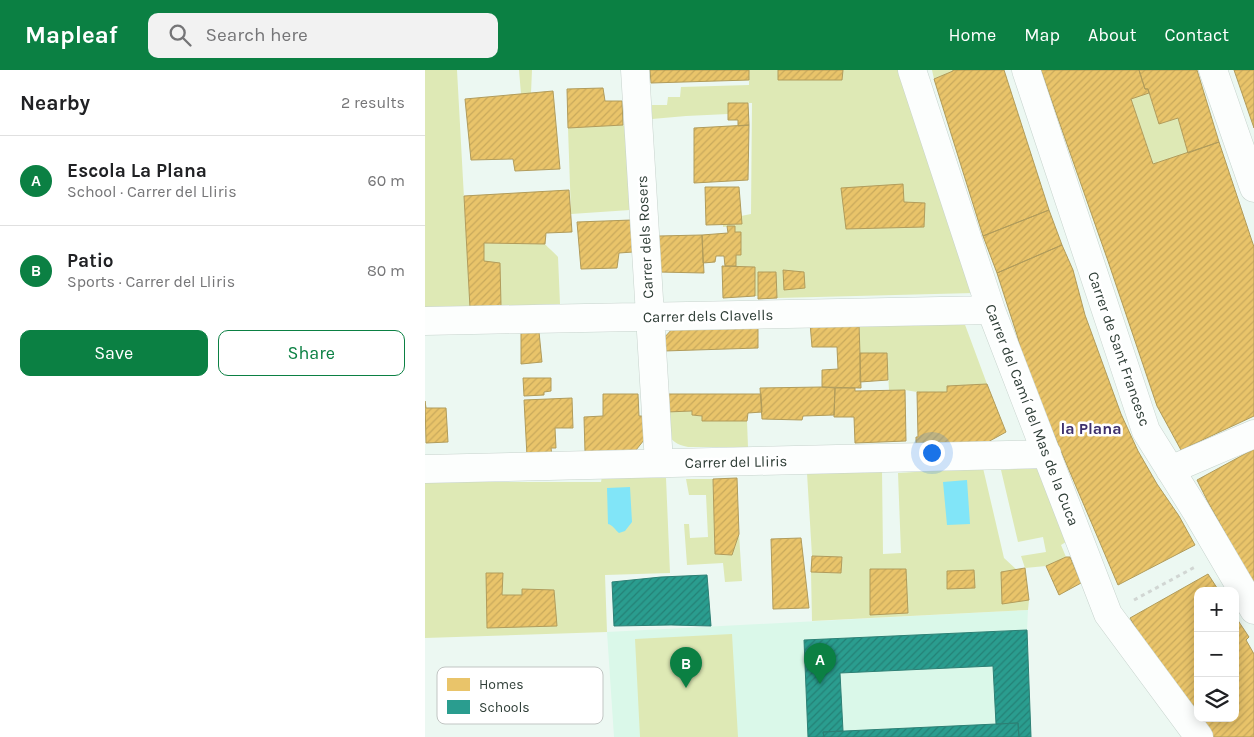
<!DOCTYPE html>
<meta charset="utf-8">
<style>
body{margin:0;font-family:Karla,sans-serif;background:#f2f2f2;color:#202124}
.controls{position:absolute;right:15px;bottom:15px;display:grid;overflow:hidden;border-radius:10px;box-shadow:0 2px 12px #0003}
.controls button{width:45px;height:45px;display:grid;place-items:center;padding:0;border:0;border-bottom:1px solid #e0e0e0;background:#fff;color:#202124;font:25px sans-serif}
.you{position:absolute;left:506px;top:382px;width:18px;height:18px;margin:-12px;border:4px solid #fff;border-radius:50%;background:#1a73e8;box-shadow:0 0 0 8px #1a73e833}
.badge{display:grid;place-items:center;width:32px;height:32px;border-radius:50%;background:#0b8043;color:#fff;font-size:16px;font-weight:700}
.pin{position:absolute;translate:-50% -41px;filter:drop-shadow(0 1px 2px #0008)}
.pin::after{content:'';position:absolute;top:26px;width:18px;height:15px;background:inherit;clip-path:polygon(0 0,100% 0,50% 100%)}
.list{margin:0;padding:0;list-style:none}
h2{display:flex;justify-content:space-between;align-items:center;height:65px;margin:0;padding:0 20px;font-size:21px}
h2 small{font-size:16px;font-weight:400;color:#757577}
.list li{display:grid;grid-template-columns:32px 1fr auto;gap:15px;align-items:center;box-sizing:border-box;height:90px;padding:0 20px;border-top:1px solid #e0e0e0}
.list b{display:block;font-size:19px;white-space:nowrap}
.list p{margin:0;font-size:16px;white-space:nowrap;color:#757577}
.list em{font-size:16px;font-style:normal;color:#757577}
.actions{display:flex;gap:10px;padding:15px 20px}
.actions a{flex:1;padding:11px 0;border:1px solid #0b8043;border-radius:10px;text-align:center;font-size:18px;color:#0b8043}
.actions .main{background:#0b8043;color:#fff}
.icon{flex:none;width:28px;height:28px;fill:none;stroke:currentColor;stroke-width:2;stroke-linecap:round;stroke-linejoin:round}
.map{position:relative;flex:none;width:829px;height:667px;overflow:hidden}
header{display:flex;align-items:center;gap:30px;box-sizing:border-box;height:70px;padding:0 25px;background:#0b8043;color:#fff}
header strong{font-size:24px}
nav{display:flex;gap:28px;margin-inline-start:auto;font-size:18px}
.search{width:350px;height:45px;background:#f2f2f2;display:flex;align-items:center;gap:12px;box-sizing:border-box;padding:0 18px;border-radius:10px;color:#757577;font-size:19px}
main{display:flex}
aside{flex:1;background:#fff}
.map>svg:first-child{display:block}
.built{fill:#daf8e9}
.green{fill:#dee9b5}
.water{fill:#81e5f8}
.homes{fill:url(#homes-hatch);stroke:#b19c5b}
.schools{fill:url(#schools-hatch);stroke:#2c8075}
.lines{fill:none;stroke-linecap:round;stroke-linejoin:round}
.minor-casing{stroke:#c7d3cd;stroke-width:29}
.path{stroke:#d1d6d3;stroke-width:3;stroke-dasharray:4 4;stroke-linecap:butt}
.minor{stroke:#fcfefd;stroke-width:28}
.labels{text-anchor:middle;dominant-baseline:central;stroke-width:5;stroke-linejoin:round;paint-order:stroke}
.street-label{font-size:15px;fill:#2f3e37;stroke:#fff}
.neighbourhood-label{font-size:16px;font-weight:bold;fill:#3d306c;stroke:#fff}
.key{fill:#fff;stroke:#c1c5c3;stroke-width:1}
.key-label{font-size:14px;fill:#2f3e37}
</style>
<header>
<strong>Mapleaf</strong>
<div class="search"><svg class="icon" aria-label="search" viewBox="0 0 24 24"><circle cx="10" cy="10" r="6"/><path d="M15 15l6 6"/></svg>Search here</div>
<nav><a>Home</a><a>Map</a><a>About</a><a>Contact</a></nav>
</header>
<main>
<aside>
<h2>Nearby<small>2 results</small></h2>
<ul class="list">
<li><span class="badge">A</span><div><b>Escola La Plana</b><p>School · Carrer del Lliris</p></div><em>60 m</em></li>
<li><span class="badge">B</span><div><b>Patio</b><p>Sports · Carrer del Lliris</p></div><em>80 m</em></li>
</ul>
<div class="actions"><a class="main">Save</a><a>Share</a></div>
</aside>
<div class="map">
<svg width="829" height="667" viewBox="0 0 829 667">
<defs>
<pattern id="homes-hatch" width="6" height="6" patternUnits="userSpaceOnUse" patternTransform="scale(1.25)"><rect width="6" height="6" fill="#e9c46a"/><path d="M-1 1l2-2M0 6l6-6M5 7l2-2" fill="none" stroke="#c8a95c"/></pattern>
<pattern id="schools-hatch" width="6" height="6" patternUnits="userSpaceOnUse" patternTransform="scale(1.25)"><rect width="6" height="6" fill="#2a9d8f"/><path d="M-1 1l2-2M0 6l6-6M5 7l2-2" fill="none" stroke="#248176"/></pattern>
</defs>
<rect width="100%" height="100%" fill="#ecf8f2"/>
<path class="built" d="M 603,540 L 602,560 L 606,667 L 189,667 L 182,562 Z"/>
<path class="green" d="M 0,0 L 32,0 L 45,238 L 0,237 Z
M 94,0 L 107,0 L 106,23 L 96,24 Z
M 324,0 L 353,0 L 353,10 L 417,10 L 418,0 L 477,0 L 549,223 L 352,228 L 351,202 L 333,202 L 333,226 L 330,226 L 330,197 L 311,196 L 311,185 L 316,185 L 316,162 L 310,162 L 310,156 L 298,157 L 298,155 L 316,154 L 316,146 L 326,144 L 327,33 L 303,33 L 303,44 L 261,46 L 227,49 L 227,35 L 242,35 L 243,27 L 255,27 L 256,17 L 324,15 Z
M 507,0 L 528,0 L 528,1 L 509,9 Z
M 724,23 L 734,54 L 753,48 L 763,83 L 728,94 L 706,29 Z
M 198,55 L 201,56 L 205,140 L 146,144 L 143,58 Z
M 59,173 L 120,174 C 124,179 129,182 133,187 L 135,234 L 76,236 L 75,194 L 59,191 Z
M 539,252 L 562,314 L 522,316 L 522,322 L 492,322 L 480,320 L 464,320 L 462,283 L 435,283 L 434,253 Z
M 267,341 L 267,345 L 277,346 L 277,351 L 322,351 L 323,377 L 263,377 C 240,372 244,362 241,342 Z
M 616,397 L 646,469 L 636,475 L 641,487 L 621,496 L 600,498 L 596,486 L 621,482 L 618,467 L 593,472 L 576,400 Z
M 558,398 L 579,488 L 592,500 L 576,502 L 577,533 L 604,530 L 603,540 L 387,551 L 386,502 L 416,503 L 417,487 L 387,486 L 382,403 L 457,400 L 458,484 L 476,483 L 473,403 Z
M 177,407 L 241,408 L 245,503 L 180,505 L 182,562 L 0,568 L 0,412 L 176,412 Z
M 261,409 L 288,409 L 290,484 L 307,485 L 314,464 L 317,511 L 300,512 L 298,493 L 262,495 L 259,454 L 264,454 L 265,468 L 283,467 L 281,425 L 264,425 Z
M 307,564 L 313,667 L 215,667 L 210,569 Z"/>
<path class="water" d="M 542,410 L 545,454 L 522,455 L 518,412 Z
M 205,417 L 207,452 L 200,461 L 194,463 C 190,460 188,455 183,454 L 182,418 Z"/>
<path class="homes" d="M 225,0 L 324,0 L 324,10 L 226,13 Z
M 353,0 L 418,0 L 417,10 L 353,10 Z
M 528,0 L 579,0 L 624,140 L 558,166 L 509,9 L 528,1 Z
M 616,0 L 714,0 L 720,19 L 723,19 L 724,23 L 706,29 L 728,94 L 794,72 L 829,177 L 829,346 L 756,380 L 732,336 L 683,191 Z
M 714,0 L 772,0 L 794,72 L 763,83 L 753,48 L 734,54 L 723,19 L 720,19 Z
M 809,0 L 829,0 L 829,58 Z
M 178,18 L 180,31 L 197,31 L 198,55 L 143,58 L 142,19 Z
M 128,21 L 135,99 L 90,101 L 88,89 L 46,90 L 40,29 Z
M 303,33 L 323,33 L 324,55 L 313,56 L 313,50 L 303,50 Z
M 324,55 L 323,110 L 269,113 L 269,58 Z
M 478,114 L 479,132 L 500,133 L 499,157 L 421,159 L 416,118 Z
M 280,117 L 314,117 L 317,154 L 281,155 Z
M 144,120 L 147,162 L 121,163 L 120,174 L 59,173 L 59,191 L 75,193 L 76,236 L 45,238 L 39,126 Z
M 624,140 L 637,175 L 572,203 L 558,166 Z
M 207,150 L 208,182 L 194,183 L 192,198 L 156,199 L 152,152 Z
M 302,156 L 310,156 L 310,162 L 316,162 L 316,185 L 311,185 L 311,196 L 300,196 L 299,186 L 291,186 L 290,192 L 278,193 L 277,165 L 303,163 Z
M 277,165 L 279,203 L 234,202 L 234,166 Z
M 637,175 L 648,200 L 660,245 L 696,344 L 713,381 L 732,414 L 754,446 L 770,475 L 693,515 L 601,299 L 592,265 L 572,203 Z
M 297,196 L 330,197 L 330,226 L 298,228 Z
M 358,200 L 379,202 L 380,218 L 359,220 Z
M 333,202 L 351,202 L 352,228 L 333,229 Z
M 385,253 L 434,253 L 436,318 L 397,317 L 397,300 L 413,299 L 412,277 L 387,277 Z
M 333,255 L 333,278 L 239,281 L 238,269 L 249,257 Z
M 114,262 L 117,292 L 96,294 L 96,263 Z
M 435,283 L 462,283 L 463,310 L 435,312 Z
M 98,308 L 126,308 L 126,321 L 119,322 L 119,325 L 99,326 Z
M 562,314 L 581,362 L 561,373 L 491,375 L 491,367 L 493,367 L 492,322 L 522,322 L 522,316 Z
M 397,317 L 410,318 L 409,345 L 378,346 L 377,350 L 337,349 L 335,318 Z
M 410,318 L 430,318 L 430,321 L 480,320 L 481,371 L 430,373 L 429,347 L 409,347 Z
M 178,324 L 213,324 L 214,346 L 217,346 L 219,370 L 207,385 L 160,382 L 159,347 L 178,346 Z
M 240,324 L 336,324 L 337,342 L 323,343 L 322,351 L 277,351 L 277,346 L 267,345 L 267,341 L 241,342 Z
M 147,328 L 148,358 L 130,358 L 131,378 L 126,378 L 127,386 L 102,386 L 99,330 Z
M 0,331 L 1,338 L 21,338 L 23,372 L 1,373 Z
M 829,379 L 829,515 L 783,432 L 772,410 Z
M 312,408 L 314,464 L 307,485 L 290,484 L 288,409 Z
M 376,468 L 384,538 L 348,539 L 346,469 Z
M 387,486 L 417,487 L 416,503 L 386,502 Z
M 641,487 L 645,487 L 656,513 L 634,525 L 621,496 Z
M 600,498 L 604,530 L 577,534 L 576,502 Z
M 445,499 L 481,499 L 483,543 L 445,545 Z
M 549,500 L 550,518 L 522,519 L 522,501 Z
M 61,503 L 78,503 L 77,525 L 97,525 L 97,519 L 129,520 L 132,556 L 62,558 Z
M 783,504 L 794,521 L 773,521 L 773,648 L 810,648 L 810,546 L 824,567 L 821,570 L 829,584 L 829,667 L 783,667 L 725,583 L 705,548 Z"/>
<path class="schools" d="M 282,505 L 286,556 L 246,555 L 189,556 L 187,512 L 236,507 Z
M 602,560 L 606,667 L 594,667 L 593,653 L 571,654 L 568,596 L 415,603 L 418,661 L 398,662 L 399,667 L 383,667 L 379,570 Z
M 593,653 L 594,667 L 399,667 L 398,662 Z"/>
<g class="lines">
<g class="minor-casing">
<path id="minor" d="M 210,0 L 234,393
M 487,0 L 566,240 L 683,544 L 774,667
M 601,0 L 721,361 L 771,441 L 829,540
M 788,0 L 829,118
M 0,251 L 566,240
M 0,399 L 622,384
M 745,400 L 829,364"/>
</g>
<path class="path" d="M 709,530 L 770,497"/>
<use href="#minor" class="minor"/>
</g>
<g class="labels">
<g class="street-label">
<text transform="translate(220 167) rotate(-93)">Carrer dels Rosers</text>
<text transform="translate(283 246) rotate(-1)">Carrer dels Clavells</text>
<text transform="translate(694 279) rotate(71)">Carrer de Sant Francesc</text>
<text transform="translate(607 345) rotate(69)">Carrer del Camí del Mas de la Cuca</text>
<text transform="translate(311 392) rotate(-1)">Carrer del Lliris</text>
</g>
<g class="neighbourhood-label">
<text x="666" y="358">la Plana</text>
</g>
</g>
<rect x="12" y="597" width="166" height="57" rx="8" class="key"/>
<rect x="22" y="608" width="23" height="13" fill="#e9c46a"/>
<rect x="22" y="630" width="23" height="14" fill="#2a9d8f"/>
<g class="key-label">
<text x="54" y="619">Homes</text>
<text x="54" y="642">Schools</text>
</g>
</svg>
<div class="controls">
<button>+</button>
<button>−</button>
<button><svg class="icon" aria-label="layers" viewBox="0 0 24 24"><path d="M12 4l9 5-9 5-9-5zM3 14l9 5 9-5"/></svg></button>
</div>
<div class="you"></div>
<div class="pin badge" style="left:395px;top:614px">A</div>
<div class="pin badge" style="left:261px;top:618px">B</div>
</div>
</main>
